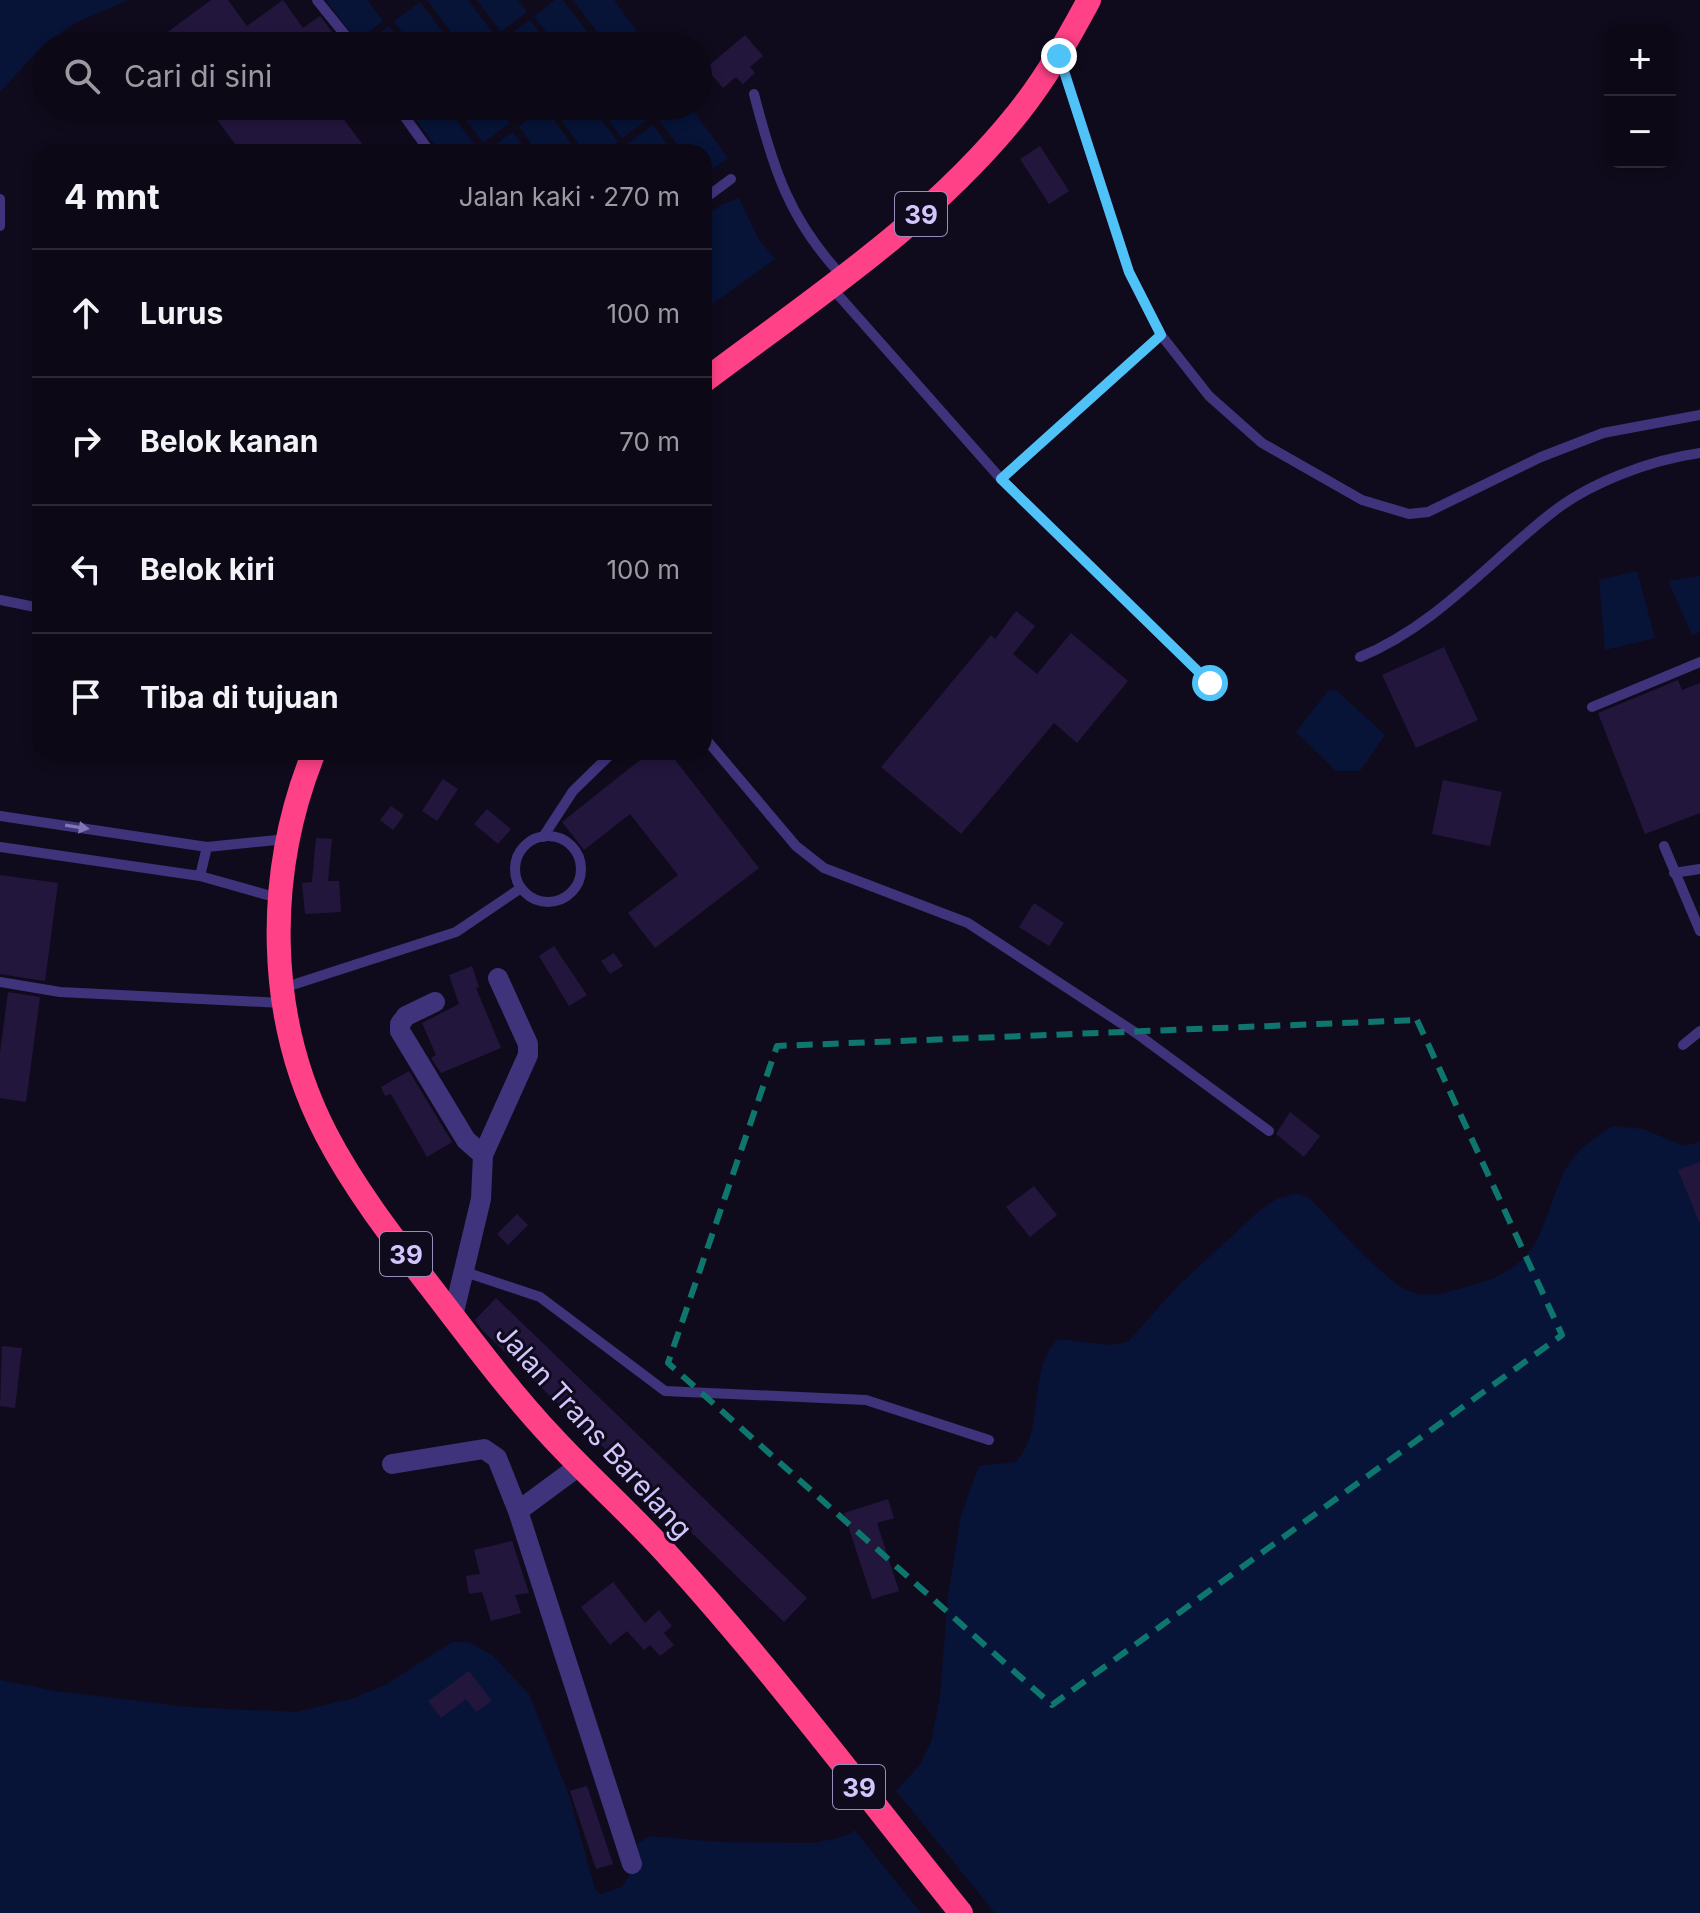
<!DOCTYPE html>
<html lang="id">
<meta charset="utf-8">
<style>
body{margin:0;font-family:Inter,sans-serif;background:#15111e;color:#f1f3f6}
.controls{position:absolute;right:24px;top:24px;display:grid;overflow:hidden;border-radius:16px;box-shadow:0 4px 12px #0003}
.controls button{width:72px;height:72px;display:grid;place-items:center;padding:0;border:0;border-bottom:2px solid #2c2934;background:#0c0815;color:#f1f3f6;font:40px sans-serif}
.stop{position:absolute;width:24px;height:24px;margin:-18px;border:6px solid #4fc3f7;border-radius:50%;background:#fff}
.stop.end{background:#4fc3f7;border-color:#fff;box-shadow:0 2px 8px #0008}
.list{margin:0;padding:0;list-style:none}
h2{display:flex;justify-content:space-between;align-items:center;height:104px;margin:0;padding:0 32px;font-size:34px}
h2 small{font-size:26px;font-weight:400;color:#9a9aa0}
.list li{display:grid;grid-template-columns:52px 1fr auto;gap:24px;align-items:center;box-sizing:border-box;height:128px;padding:0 32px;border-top:2px solid #2c2934}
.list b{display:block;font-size:30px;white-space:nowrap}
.list em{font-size:26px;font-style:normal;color:#9a9aa0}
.icon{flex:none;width:44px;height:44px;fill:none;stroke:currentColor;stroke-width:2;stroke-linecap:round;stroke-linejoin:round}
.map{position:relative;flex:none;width:1700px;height:1913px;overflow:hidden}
.search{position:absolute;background:#0c0815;box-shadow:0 4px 12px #0003;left:32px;top:32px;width:680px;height:88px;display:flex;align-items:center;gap:20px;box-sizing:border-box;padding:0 28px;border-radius:44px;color:#9a9aa0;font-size:30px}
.panel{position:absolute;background:#0c0815;box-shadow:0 4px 12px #0003;left:32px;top:144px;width:680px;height:616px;border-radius:24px}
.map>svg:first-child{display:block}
.water{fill:#071438}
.pier{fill:#100b1c}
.building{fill:#23163d}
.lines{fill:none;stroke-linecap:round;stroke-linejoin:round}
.lane{stroke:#3f347c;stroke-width:10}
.street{stroke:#3f347c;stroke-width:20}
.highway{stroke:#ff4187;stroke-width:24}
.oneway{fill:#8276b7}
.route{stroke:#4fc3f7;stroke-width:10}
.marked{fill:none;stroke:#0f766e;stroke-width:6;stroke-dasharray:16 10;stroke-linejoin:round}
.labels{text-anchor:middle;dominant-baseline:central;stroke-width:6;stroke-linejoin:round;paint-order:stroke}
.shield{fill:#100b1c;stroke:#988ebb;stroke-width:2}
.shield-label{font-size:26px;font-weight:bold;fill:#d3c6ff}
.street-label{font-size:28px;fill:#d3c6ff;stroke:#100b1c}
</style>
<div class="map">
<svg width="1700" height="1913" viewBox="0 0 1700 1913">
<rect width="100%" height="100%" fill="#100b1c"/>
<path class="water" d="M 0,0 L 129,0 L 77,22 L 44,44 L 0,92 Z
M 326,0 L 367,0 L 383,21 L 357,41 Z
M 427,0 L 468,0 L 495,36 L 481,46 L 462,46 Z
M 477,0 L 518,0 L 527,12 L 501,32 Z
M 555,0 L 563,0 L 598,46 L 557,46 L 534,16 Z
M 573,0 L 614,0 L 636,30 L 615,46 L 608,46 Z
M 420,2 L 453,46 L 412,46 L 394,21 Z
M 530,20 L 550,46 L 509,46 L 504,39 Z
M 389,26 L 404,46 L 363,46 Z
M 414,106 L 446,106 L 477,148 L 472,152 L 440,152 L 409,110 Z
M 456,106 L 497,106 L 510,123 L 483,143 Z
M 551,106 L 592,106 L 618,142 L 604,152 L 585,152 Z
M 599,106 L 639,106 L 649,119 L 622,138 Z
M 678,106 L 690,106 L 728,158 L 704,175 L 704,152 L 683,152 L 659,120 Z
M 545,107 L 577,152 L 537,152 L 519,126 Z
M 653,125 L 673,152 L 633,152 L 627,144 Z
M 513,132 L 527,152 L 487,152 L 486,151 Z
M 739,198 L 759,240 L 775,259 L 704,310 L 704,218 L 721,205 Z
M 1637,571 L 1655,638 L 1605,650 L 1599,580 Z
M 1700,576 L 1700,632 L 1692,635 L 1668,581 Z
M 1336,690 L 1385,735 L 1360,771 L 1336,771 L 1296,732 L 1328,691 Z
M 1613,1126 L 1643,1129 L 1684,1146 L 1700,1142 L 1700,1913 L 0,1913 L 0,1680 L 56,1691 L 187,1707 L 296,1712 L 354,1698 L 387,1684 L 452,1642 L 469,1642 L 493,1656 L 529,1694 L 569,1795 L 595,1889 L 600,1894 L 622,1887 L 635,1866 L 637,1844 L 650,1836 L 717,1842 L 815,1843 L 846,1836 L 868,1821 L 920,1765 L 931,1742 L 940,1697 L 948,1596 L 961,1515 L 979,1466 L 1016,1462 C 1047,1428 1026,1371 1058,1339 L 1111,1345 L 1128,1342 L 1177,1287 L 1259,1211 L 1278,1198 L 1297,1194 L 1308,1197 C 1331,1219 1384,1282 1411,1292 C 1430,1300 1457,1289 1476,1284 C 1502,1278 1526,1262 1538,1238 C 1564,1182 1555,1160 1613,1126 Z"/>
<path class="pier" d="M 894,1788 L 995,1913 L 921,1913 L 852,1827 Z"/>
<path class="building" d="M 211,0 L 228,0 L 247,26 L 283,0 L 303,28 L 320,16 L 343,46 L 149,46 Z
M 745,35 L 763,56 L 750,67 L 755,73 L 743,84 L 736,77 L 723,88 L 706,68 Z
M 207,106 L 334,106 L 368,152 L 241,152 Z
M 1040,146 L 1069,191 L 1049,204 L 1020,159 Z
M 1016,611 L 1035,626 L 1013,654 L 1037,674 L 1071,633 L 1128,681 L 1077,743 L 1054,723 L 961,834 L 881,767 L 991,635 L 995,639 Z
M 1444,647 L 1478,720 L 1416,748 L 1382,675 Z
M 1678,680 L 1682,690 L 1700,683 L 1700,813 L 1645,834 L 1598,713 Z
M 650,752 L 669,752 L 759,868 L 655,948 L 628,913 L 678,875 L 630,814 L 584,850 L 562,822 Z
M 443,779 L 458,789 L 437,821 L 422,811 Z
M 1443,780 L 1502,792 L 1490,846 L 1432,834 Z
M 391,806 L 404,815 L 393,830 L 380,820 Z
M 487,809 L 511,829 L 498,844 L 474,824 Z
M 316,838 L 332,839 L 328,881 L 339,881 L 341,912 L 305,914 L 302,883 L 312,882 Z
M 0,875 L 58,883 L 45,981 L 0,974 Z
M 1034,903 L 1064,923 L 1049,946 L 1019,927 Z
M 554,946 L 587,995 L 569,1006 L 539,956 Z
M 614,953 L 623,966 L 610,974 L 601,961 Z
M 472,966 L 479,987 L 476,988 L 501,1048 L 441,1073 L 431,1058 L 436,1055 L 422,1023 L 459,1004 L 449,975 Z
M 8,992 L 40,997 L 26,1102 L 0,1098 L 0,1053 Z
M 409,1071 L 452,1142 L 427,1157 L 391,1094 L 385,1096 L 381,1087 Z
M 1290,1112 L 1320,1136 L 1304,1157 L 1276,1134 Z
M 1700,1162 L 1700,1222 L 1699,1222 L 1678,1170 Z
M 1034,1186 L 1057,1215 L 1030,1237 L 1006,1207 Z
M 517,1214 L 528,1225 L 508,1245 L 497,1234 Z
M 496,1298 L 807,1598 L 784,1622 L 482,1330 L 475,1320 Z
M 2,1346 L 22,1348 L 15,1408 L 0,1406 Z
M 888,1499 L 894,1518 L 877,1523 L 899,1591 L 872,1599 L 844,1513 Z
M 512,1541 L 529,1593 L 515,1595 L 521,1613 L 491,1621 L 482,1592 L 469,1594 L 466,1576 L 480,1574 L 474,1550 Z
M 613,1582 L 645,1623 L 659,1610 L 672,1626 L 664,1633 L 674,1645 L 660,1656 L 650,1645 L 644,1650 L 627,1631 L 610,1645 L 581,1607 Z
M 469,1671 L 492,1701 L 476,1712 L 466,1699 L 441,1718 L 428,1701 Z
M 587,1786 L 613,1864 L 596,1869 L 570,1791 Z"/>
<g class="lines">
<path class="lane" d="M 317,0 L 354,46
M 1060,58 L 1129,272 L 1161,335 L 1209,396 L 1262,443 L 1362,500 L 1409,514 L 1428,512 L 1541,457 L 1603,433 L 1700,415
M 754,94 C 773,168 789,220 843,277
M 397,106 L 430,152
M 0,199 L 0,226
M 704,199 L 731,179
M 832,288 L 1001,479 L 1161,335
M 1001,479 L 1210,683
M 0,600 L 40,608
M 1360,657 C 1434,627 1487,564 1549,515 C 1588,483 1650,460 1700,453
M 1592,707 L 1700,662
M 704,737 L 796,846 L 824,868 L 968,923 L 1136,1033 L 1269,1131
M 0,816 L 207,847 L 287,839
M515 869a33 33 0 1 1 66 0a33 33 0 1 1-66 0Z
M 543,837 L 573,791 L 613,752
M 1664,846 L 1700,931
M 0,847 L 200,876 L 278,898
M 1674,873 L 1700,869
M 200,876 L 207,847
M 0,982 L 60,992 L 282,1003
M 283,988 L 456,932 L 521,888
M 1683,1045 L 1700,1031
M 465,1272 L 540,1297 L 665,1391 L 866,1400 L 989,1440"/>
<path class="street" d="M 435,1002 L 406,1016 L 400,1024 L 400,1031 L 466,1140 L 483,1155
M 453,1316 L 481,1199 L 483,1155 L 528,1055 L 528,1044 L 498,978
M 392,1464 L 484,1449 L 497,1458 L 518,1511
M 579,1466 L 518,1511 L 632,1864"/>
<path class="highway" d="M 704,381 C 813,299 932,221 1018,113 C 1046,78 1068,39 1089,0
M 314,752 C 265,873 265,1016 326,1134 C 354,1188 392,1237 429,1285 C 469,1337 508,1390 553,1438 C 590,1478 631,1514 667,1554 C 771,1668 864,1793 961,1913"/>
</g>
<defs><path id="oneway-solid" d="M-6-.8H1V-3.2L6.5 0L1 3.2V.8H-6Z" transform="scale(2)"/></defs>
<use class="oneway" href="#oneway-solid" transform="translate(77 827) rotate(9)"/>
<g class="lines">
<path class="route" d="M 1059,56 L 1129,272 L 1161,335 L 1001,479 L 1210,683"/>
</g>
<path class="marked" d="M 1417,1020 L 1562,1335 L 1052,1705 L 668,1363 L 777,1046 Z"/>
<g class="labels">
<g class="shield">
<rect x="895" y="192" width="52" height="44" rx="6"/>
<rect x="380" y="1232" width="52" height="44" rx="6"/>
<rect x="833" y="1765" width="52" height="44" rx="6"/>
</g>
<g class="shield-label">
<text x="921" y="214">39</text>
<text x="406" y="1254">39</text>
<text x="859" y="1787">39</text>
</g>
<g class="street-label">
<text transform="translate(594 1431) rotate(48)">Jalan Trans Barelang</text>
</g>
</g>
</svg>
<div class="controls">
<button>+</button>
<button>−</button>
</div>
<div class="stop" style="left:1210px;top:683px"></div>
<div class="stop end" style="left:1059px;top:56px"></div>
<div class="search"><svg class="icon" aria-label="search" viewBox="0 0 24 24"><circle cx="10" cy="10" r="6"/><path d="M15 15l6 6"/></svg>Cari di sini</div>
<section class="panel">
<h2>4 mnt<small>Jalan kaki · 270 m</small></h2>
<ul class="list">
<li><svg class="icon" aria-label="ahead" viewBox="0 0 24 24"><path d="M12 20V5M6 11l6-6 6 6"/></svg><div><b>Lurus</b></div><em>100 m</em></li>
<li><svg class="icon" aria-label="right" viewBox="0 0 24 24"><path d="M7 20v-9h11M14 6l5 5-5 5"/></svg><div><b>Belok kanan</b></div><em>70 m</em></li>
<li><svg class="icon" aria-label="left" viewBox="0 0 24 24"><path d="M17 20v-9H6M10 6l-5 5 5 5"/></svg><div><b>Belok kiri</b></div><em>100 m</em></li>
<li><svg class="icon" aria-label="arrive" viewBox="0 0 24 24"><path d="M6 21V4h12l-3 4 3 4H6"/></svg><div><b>Tiba di tujuan</b></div></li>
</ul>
</section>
</div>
